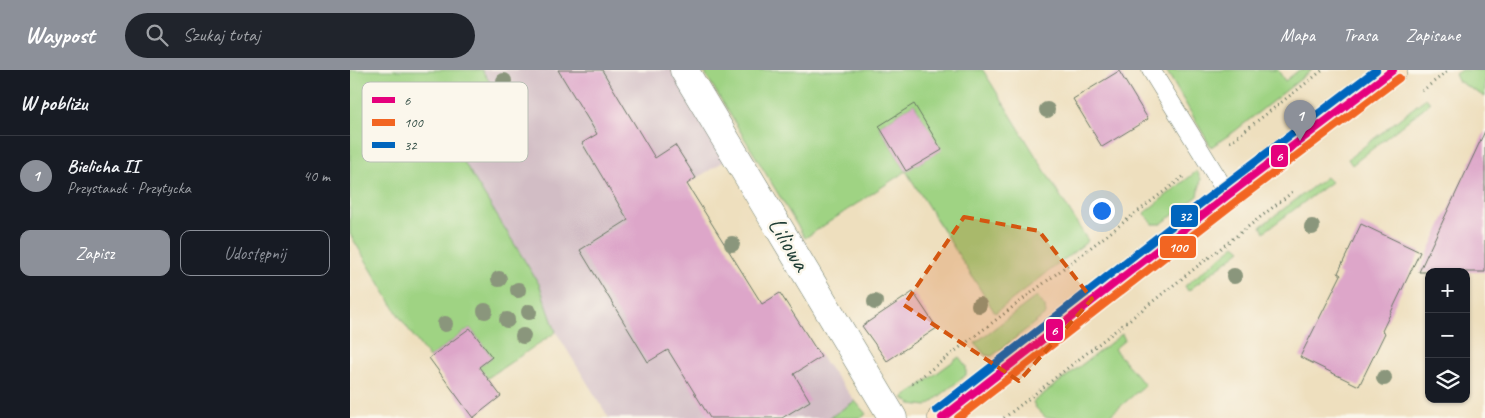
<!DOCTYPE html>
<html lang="pl">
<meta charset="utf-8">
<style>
body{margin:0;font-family:Caveat,sans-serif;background:#20242c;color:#f1f3f6}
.controls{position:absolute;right:15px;bottom:15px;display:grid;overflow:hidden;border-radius:10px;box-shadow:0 1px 4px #0004}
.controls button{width:45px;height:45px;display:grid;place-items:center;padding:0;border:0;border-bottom:1px solid #363941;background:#171b24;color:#f1f3f6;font:25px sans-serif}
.you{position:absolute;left:751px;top:140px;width:18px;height:18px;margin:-12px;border:4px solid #fff;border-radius:50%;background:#1a73e8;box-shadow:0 0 0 8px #1a73e833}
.badge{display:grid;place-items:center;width:32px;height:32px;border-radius:50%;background:#8c9099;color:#fff;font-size:16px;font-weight:700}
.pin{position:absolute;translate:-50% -41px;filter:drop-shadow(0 1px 2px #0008)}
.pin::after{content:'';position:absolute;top:26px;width:18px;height:15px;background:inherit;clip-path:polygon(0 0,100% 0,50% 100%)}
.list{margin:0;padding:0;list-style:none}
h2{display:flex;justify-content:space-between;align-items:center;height:65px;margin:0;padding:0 20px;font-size:21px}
h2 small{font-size:16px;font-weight:400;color:#9ea1a6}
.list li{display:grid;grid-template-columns:32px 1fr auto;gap:15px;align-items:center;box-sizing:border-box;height:80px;padding:0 20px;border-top:1px solid #363941}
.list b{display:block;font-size:19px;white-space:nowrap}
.list p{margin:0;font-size:16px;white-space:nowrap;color:#9ea1a6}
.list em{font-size:16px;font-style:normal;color:#9ea1a6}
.actions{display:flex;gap:10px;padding:15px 20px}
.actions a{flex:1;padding:11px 0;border:1px solid #8c9099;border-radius:10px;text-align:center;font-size:18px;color:#8c9099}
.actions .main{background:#8c9099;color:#fff}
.icon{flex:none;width:28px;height:28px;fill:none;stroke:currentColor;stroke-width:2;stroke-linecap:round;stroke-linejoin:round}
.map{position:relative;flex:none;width:1135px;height:348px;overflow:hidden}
header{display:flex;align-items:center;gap:30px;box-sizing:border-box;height:70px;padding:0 25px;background:#8c9099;color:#fff}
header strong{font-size:24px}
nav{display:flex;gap:28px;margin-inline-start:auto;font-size:18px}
.search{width:350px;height:45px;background:#20242c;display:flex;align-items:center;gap:12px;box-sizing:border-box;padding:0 18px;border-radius:28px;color:#9ea1a6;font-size:19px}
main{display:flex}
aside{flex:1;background:#171b24}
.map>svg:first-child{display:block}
.industrial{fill:#d2bdc5}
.green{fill:#9fd383;stroke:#5f885c;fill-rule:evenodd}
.building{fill:#dda6c9}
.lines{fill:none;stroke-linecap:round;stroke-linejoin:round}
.lane-casing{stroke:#677664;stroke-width:19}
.street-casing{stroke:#677664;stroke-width:29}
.secondary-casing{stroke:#677664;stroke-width:29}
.path{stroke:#677664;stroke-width:3;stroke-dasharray:1 4;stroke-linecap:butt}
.lane{stroke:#fff;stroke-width:18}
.street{stroke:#fff;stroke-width:28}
.secondary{stroke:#fee5c5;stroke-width:28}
.bus-1-casing{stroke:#fbf7ec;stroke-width:11}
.bus-2-casing{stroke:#fbf7ec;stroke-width:11}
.bus-3-casing{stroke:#fbf7ec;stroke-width:11}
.bus-1{stroke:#e5007d;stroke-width:8}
.bus-2{stroke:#f26522;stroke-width:8}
.bus-3{stroke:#0065bd;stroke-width:8}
.tree{fill:#8a967b}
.marked{fill:#d45610;fill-opacity:0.2;stroke:#d45610;stroke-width:4;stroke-dasharray:10 6;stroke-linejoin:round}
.labels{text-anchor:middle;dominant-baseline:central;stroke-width:5;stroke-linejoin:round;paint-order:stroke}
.street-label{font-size:25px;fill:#1f3d34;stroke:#fbf7ec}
.key{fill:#fbf7ec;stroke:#b9bfb5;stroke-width:1}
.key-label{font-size:14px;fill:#1f3d34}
.line-badge{stroke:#fbf7ec;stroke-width:2}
.badge-label{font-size:14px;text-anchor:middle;font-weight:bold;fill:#fff}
</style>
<header>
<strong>Waypost</strong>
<div class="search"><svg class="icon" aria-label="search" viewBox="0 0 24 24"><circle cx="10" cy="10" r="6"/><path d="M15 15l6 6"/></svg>Szukaj tutaj</div>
<nav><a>Mapa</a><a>Trasa</a><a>Zapisane</a></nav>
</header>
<main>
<aside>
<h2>W pobliżu<small></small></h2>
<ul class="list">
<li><span class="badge">1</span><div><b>Bielicha II</b><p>Przystanek · Przytycka</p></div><em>40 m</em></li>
</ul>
<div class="actions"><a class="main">Zapisz</a><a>Udostępnij</a></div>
</aside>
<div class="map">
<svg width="1135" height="348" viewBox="0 0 1135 348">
<rect width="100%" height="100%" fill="#fbf7ec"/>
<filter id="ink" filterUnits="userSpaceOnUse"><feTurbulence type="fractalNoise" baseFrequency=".02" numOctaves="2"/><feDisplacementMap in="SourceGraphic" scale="10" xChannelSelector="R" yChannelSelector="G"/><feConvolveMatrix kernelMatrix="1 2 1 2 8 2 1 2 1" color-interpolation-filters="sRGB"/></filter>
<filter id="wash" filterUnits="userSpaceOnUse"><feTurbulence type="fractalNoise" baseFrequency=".0096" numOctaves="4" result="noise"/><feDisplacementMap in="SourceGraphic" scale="20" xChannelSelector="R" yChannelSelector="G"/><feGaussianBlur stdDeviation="1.12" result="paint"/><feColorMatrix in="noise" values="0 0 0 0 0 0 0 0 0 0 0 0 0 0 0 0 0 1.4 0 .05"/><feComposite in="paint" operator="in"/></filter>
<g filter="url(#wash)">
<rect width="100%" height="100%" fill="#eedfbe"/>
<path class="industrial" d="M 132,0 L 321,0 L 376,90 L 337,114 L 402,241 L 430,223 L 471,287 L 505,331 L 479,348 L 259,348 L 206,262 L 189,214 L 101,71 L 155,36 Z"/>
<path class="green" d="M 0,0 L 132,0 L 155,36 L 101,71 L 189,214 L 206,262 L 133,311 L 124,300 L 142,287 L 120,258 L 79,288 L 49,246 L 0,164 Z
M 353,0 L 633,0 L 738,171 L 645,243 L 556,101 L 455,168 ZM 564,34 L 591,80 L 556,101 L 529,56 Z
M 816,0 L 928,0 L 935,11 L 949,0 L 962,0 L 885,61 L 861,77 Z
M 1111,0 L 1135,0 L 1135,27 L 1108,11 L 1105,4 Z
M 1076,28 L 1080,33 L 1002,95 L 998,89 Z
M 847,101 L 851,109 L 848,126 L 811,154 L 803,154 L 794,143 Z
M 976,107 L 981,112 L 914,162 L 911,156 Z
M 885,175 L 891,180 L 838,221 L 835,216 Z
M 687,226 L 695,237 L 696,244 L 642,286 L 635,285 L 625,273 Z
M 772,264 L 775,270 L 764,279 L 795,315 L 757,348 L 696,348 L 686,338 L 683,332 Z
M 609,287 L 616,296 L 616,305 L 577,336 L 561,334 L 553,328 Z
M 505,331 L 516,344 L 511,348 L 479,348 Z"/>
<g id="blocks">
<path class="building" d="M 208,0 L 252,0 L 305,88 L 325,75 L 346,108 L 337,114 L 412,234 L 430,223 L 471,287 L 444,304 L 460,331 L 432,348 L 360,348 L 318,280 L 298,292 L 230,180 L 278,150 L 232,73 L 247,64 Z
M 769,1 L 798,49 L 752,77 L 723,29 Z
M 564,34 L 592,80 L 556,101 L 529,56 Z
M 1135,61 L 1135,202 L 1069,202 Z
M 1011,154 L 1070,182 L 1032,261 L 1035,263 L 1009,316 L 950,287 L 991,205 L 988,203 Z
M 563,222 L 587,258 L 537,291 L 512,256 Z
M 120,258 L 142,287 L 129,297 L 151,326 L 123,348 L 79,288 Z"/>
</g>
</g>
<g filter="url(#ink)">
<use href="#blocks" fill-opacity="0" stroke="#677664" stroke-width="1"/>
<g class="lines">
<g class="lane-casing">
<path id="lane" d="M 801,0 L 878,125"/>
</g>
<g class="street-casing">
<path id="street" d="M 334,0 L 543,348"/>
</g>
<g class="secondary-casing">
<path id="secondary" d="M 592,348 L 878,125 L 1043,0"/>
</g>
<path class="path" d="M 1072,21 L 1099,0
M 880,72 L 973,0
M 562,314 L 833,107
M 654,348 L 945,120"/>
<use href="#lane" class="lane"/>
<use href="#street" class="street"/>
<use href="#secondary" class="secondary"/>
<g class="bus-1-casing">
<path id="bus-1" d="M 592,348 L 878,125 L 1043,0"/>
</g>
<g class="bus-2-casing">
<path id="bus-2" d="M 608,348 L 884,133 L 1049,8"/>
</g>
<g class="bus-3-casing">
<path id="bus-3" d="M 586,340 L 872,117 L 1026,0"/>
</g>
<use href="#bus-1" class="bus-1"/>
<use href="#bus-2" class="bus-2"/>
<use href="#bus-3" class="bus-3"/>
</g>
<g class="tree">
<circle cx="154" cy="11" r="8"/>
<circle cx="697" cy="40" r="8"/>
<circle cx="962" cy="157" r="8"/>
<circle cx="382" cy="174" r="8"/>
<circle cx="884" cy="206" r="8"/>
<circle cx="149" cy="209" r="8"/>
<circle cx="168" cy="220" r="8"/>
<circle cx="525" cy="232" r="8"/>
<circle cx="629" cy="235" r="8"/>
<circle cx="135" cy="241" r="8"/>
<circle cx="179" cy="242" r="8"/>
<circle cx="157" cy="250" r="8"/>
<circle cx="95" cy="254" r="8"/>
<circle cx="173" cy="266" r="8"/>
<circle cx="1034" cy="308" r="8"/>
</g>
</g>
<path class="marked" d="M 614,147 L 689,161 L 742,229 L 669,311 L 554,235 Z"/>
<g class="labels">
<g class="street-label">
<text transform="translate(439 174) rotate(59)">Liliowa</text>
</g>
</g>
<rect x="12" y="12" width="166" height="80" rx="8" class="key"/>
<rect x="22" y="27" width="23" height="6" fill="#e5007d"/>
<rect x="22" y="49" width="23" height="7" fill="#f26522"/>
<rect x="22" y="72" width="23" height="6" fill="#0065bd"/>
<g class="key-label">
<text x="54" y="35">6</text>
<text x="54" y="57">100</text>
<text x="54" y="80">32</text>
</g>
<g class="line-badge">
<rect x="920" y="74" width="19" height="24" rx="5" fill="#e5007d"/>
<rect x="820" y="134" width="29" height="24" rx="5" fill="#0065bd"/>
<rect x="809" y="165" width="38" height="24" rx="5" fill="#f26522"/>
<rect x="695" y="248" width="19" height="24" rx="5" fill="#e5007d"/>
</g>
<g class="badge-label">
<text x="929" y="91">6</text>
<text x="835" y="151">32</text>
<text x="828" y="182">100</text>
<text x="704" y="265">6</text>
</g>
</svg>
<div class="controls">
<button>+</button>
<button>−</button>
<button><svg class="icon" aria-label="layers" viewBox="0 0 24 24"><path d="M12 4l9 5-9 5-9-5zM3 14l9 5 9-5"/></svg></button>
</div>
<div class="you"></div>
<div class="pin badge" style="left:950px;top:71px">1</div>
</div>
</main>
